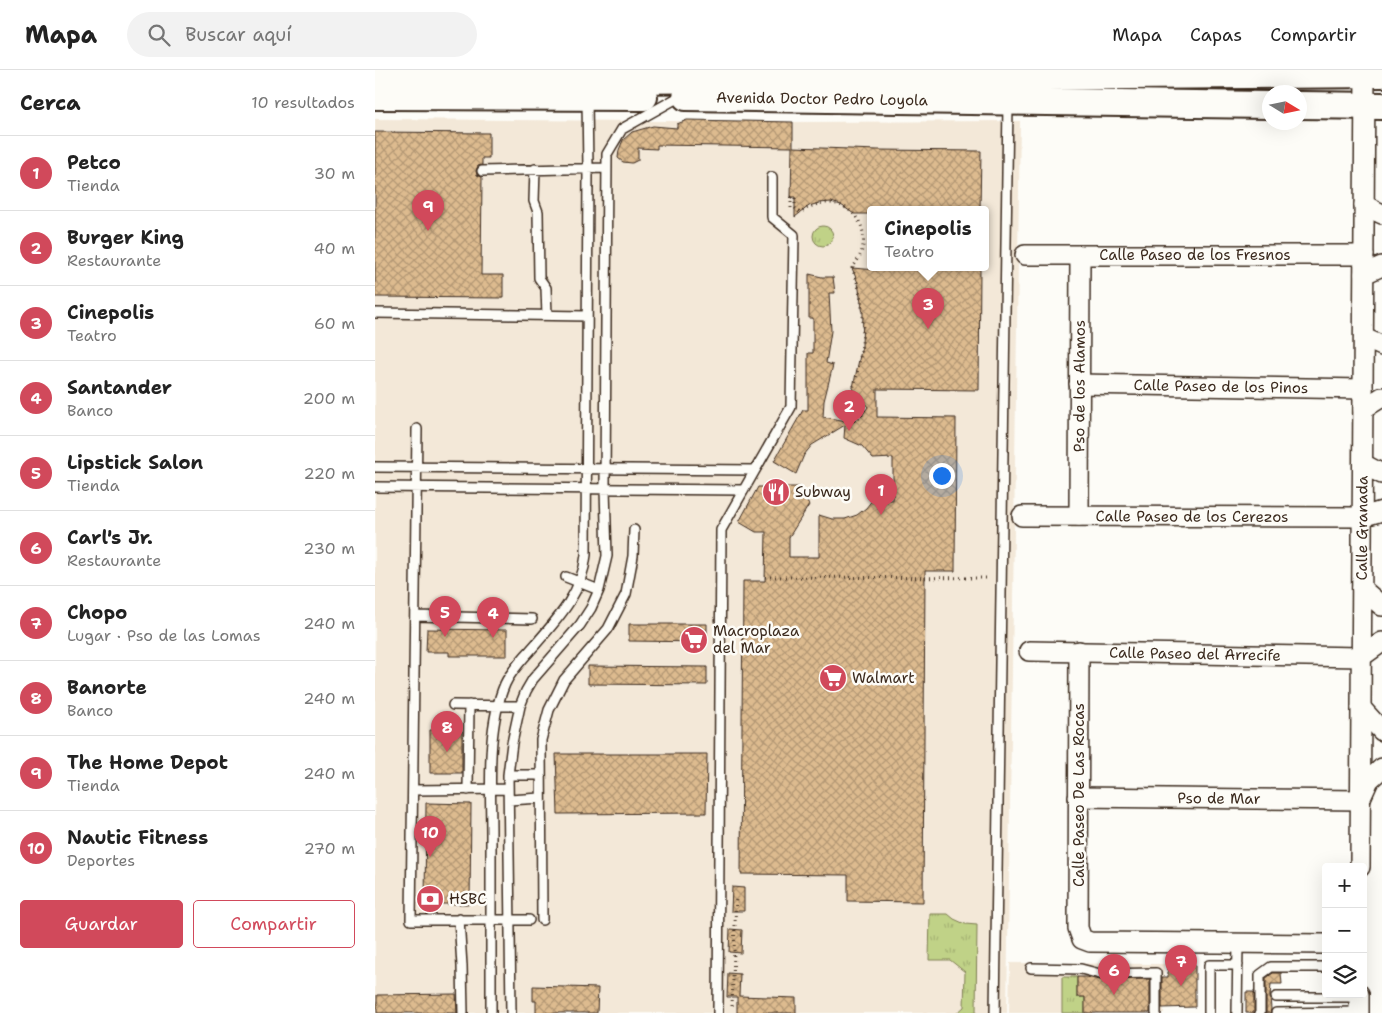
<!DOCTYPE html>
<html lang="es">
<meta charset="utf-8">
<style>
body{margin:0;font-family:"Shantell Sans",sans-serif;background:#f2f2f2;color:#222}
.controls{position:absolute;right:15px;bottom:15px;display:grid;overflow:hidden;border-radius:5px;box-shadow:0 5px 20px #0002}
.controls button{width:45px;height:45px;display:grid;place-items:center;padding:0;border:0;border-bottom:1px solid #e0e0e0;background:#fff;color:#222;font:25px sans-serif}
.compass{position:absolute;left:887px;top:15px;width:45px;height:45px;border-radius:50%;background:#fff;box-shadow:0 5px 20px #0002;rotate:100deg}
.you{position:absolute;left:566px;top:405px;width:18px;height:18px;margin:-12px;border:4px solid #fff;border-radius:50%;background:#1a73e8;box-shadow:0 0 0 8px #1a73e833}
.badge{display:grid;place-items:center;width:32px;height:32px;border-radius:50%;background:#d1495b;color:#fff;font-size:16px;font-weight:700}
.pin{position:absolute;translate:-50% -41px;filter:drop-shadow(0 1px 2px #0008)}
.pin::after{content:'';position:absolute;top:26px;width:18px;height:15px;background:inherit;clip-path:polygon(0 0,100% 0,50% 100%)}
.popup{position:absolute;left:492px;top:136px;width:122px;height:65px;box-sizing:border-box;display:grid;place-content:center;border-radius:5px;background:#fff;filter:drop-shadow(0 1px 4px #0005);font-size:16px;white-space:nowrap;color:#767676}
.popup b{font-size:19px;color:#222}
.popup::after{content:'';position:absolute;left:50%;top:100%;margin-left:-10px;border:10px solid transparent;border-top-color:#fff}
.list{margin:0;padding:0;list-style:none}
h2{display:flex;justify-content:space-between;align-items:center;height:65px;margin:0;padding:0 20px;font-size:21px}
h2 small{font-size:16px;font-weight:400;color:#767676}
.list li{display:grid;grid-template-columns:32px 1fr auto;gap:15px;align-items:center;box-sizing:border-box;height:75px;padding:0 20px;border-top:1px solid #e0e0e0}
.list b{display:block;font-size:19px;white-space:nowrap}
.list p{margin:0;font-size:16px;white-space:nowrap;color:#767676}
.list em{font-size:16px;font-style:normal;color:#767676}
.actions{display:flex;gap:10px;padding:15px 20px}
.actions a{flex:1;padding:11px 0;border:1px solid #d1495b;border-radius:5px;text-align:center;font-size:18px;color:#d1495b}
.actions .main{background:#d1495b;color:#fff}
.icon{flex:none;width:28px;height:28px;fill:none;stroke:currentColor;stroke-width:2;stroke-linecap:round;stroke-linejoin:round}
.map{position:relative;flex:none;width:1007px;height:943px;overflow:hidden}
header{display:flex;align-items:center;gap:30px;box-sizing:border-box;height:70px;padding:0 25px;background:#fff;border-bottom:1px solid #e0e0e0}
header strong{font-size:24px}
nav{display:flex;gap:28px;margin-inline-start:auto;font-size:18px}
.search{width:350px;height:45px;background:#f2f2f2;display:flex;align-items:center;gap:12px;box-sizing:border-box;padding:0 18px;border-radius:28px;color:#767676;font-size:19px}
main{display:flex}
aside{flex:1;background:#fff}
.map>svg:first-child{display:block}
.built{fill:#f3e8d8;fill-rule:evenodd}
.grass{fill:url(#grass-tufts);stroke:#7e7e52}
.building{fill:url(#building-cross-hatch);stroke:#3b2a1e}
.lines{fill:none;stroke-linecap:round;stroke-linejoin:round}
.service-casing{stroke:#3b2a1e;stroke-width:12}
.minor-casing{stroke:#3b2a1e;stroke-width:22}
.secondary-casing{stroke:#3b2a1e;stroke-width:30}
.path{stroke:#3b2a1e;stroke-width:3;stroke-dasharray:1 4;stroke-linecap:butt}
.service{stroke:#fdfcf7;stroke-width:9}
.minor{stroke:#fdfcf7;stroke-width:19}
.secondary{stroke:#fdfcf7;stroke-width:26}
.labels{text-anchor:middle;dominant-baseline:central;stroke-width:5;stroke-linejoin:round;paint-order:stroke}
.street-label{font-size:15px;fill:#3b2a1e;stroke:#fdfcf7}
.poi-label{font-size:15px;fill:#3b2a1e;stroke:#fdfcf7;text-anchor:start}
</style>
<header>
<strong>Mapa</strong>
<div class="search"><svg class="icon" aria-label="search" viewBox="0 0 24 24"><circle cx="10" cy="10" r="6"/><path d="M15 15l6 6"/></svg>Buscar aquí</div>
<nav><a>Mapa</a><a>Capas</a><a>Compartir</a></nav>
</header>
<main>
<aside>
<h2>Cerca<small>10 resultados</small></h2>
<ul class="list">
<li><span class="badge">1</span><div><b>Petco</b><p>Tienda</p></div><em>30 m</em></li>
<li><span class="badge">2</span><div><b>Burger King</b><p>Restaurante</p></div><em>40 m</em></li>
<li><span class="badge">3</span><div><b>Cinepolis</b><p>Teatro</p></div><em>60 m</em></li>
<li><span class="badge">4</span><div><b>Santander</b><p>Banco</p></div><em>200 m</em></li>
<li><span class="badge">5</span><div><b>Lipstick Salon</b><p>Tienda</p></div><em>220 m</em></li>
<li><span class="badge">6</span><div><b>Carl's Jr.</b><p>Restaurante</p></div><em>230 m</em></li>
<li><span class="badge">7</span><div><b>Chopo</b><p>Lugar · Pso de las Lomas</p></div><em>240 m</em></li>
<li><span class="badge">8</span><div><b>Banorte</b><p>Banco</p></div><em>240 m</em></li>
<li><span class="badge">9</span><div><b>The Home Depot</b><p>Tienda</p></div><em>240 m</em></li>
<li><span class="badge">10</span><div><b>Nautic Fitness</b><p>Deportes</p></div><em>270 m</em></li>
</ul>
<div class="actions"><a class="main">Guardar</a><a>Compartir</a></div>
</aside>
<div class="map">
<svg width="1007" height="943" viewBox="0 0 1007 943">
<defs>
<pattern id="grass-tufts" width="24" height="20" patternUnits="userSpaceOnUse" patternTransform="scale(1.25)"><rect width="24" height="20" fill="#c0d287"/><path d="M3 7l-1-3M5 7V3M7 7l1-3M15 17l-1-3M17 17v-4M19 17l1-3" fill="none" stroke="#a6b474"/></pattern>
<pattern id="building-cross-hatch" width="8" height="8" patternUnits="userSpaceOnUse" patternTransform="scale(1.25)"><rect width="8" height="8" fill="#ddbb8f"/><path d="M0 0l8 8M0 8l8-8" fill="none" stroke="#b49874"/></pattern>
</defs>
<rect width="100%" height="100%" fill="#fdfcf7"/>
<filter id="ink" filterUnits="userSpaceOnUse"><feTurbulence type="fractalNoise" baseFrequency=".02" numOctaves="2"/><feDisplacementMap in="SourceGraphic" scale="10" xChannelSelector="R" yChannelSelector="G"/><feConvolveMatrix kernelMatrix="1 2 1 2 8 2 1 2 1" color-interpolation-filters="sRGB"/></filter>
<g filter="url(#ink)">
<path class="built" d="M 0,49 L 418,52 L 645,51 L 632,943 L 0,943 ZM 496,140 L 610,140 L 610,198 L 496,198 Z
M 635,893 L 789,894 L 789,943 L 634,943 Z"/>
<path class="grass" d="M438 166a10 10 0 1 1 20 0a10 10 0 1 1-20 0Z
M 555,844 L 573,844 L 579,849 L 590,854 L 602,855 L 601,943 L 582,943 L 589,937 L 590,902 L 575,890 L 554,890 Z
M 687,907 L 702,907 L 702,927 L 710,927 L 710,943 L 687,943 Z"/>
<path class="building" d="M 312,50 L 418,52 L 418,77 L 503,80 L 606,81 L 605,140 L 496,140 L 496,144 L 479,144 L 466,135 L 456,132 L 444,133 L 434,136 L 420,147 L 420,127 L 416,127 L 417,77 L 282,75 L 282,79 L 263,78 L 263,90 L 257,93 L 248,92 L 243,88 L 244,80 L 248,70 L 257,62 L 278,56 L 302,58 L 302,54 Z
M 0,62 L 114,63 L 114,88 L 107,88 L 107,95 L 103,96 L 101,101 L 102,105 L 107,107 L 106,205 L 128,205 L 128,228 L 0,227 Z
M 477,198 L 502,200 L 502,198 L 605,198 L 604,320 L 502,319 L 502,347 L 581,348 L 580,501 L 550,501 L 548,832 L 473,831 L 473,805 L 366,804 L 368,511 L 390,511 L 391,462 L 381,462 L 364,452 L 383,417 L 425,417 L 428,426 L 434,435 L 414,467 L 414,487 L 444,487 L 444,445 L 457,449 L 470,449 L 482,445 L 491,438 L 498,429 L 518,430 L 518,388 L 498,389 L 487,376 L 469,368 L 470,355 L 437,375 L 429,385 L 421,404 L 399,391 L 428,340 L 433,340 L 433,283 L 438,283 L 438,248 L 434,248 L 434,204 L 447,207 L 458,207 L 460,223 L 454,223 L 456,261 L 451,293 L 458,295 L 449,331 L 448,347 L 478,352 L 486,347 L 493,337 L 485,327 L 477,322 L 487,276 L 488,244 L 483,213 Z
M 254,554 L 332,554 L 332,572 L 254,571 Z
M 52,559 L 132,560 L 132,586 L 74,586 L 74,582 L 51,582 Z
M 213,596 L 332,597 L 332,615 L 213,614 Z
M 55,660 L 87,661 L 87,703 L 55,703 Z
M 181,684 L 332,684 L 331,743 L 183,744 Z
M 51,733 L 96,734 L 95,834 L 50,834 Z
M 357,817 L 369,818 L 369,841 L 356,841 Z
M 355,859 L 367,860 L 366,883 L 354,882 Z
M 793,894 L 820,895 L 820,937 L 787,938 L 787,907 L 793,907 Z
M 353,903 L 365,904 L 364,926 L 421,928 L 421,943 L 362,943 L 362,927 L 352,927 Z
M 898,903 L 906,903 L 907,914 L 896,914 L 895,927 L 896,939 L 895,943 L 891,943 L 891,908 Z
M 702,907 L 711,907 L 725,910 L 775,909 L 775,943 L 710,943 L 710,927 L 702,927 Z
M 158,916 L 223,918 L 222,943 L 161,943 L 161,931 L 158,931 Z
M 871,922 L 879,922 L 879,943 L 871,943 Z
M 81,924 L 82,943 L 2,943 L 2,925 Z"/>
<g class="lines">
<g class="service-casing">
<path id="service" d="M 160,99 L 159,131 L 163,142 L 164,208 L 171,218 L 172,245
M 107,101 L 232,98
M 0,243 L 212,246
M 42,359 L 36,850 L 154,850
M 0,397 L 380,400
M 0,417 L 369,420
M 191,507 L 224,520
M 40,546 L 157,549
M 78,635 L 145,636
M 133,705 L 166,705
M 38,720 L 133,719
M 93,720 L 94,635
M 134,730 L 166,728
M 84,849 L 87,896 L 88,943
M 167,850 L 166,670 L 174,640 L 189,610 L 233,559 L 251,524 L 258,486 L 259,460
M 656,898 L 706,899 L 725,904 L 781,903 L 781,943
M 901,927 L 984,927
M 116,943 C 116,884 116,824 116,765 C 116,718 111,658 130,614 C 135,603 144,593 152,584 C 178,554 207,526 211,485 L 213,98 L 212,30
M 136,943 L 133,705 L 137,673 L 145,636 L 151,621 L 158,609 L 205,555 L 216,538 L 224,520 L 232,486 L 230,419 L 232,84 L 247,59 L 304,27
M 343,943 L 346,460 L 416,337 L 419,165 L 397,147 L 397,107
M 620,943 L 633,34
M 834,943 L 834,895 L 863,895
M 862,943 L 863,873
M 885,943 L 885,905 L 896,897 L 951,897
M 901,943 L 984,942"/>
</g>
<g class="minor-casing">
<g id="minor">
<path d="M 989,135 L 1007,144"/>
<path id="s1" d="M 650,185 L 989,185"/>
<path d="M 989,204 L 1007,196"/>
<path d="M 989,268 L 1007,276"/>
<path id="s2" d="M 704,314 L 988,319"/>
<path d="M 988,339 L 1007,327"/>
<path d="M 988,394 L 1007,404"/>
<path id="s3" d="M 647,446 L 987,447 L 1007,441"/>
<path id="s4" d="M 704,446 L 705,185"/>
<path d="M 987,519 L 1007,536"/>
<path id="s5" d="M 654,581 L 986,587 L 1007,572"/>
<path d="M 704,581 L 703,858 L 707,869 L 715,872 L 951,874"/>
<path d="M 986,638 L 1007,661"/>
<path id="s6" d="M 703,727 L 985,730 L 994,710 L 1007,698"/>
<path id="s7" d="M 985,797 L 990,0"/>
<path d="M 984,943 L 984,924"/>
</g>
</g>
<g class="secondary-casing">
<g id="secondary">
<path d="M 0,4 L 250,10 L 1007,4"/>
<path d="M 0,26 L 269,27"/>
<path id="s8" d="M 311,27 L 894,35"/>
<path d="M 924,35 L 1007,36"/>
</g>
</g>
<path class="path" d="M 416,127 L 420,127 L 420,138 L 425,143 C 466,112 510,159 477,198 C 494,239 489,281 477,323 C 497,330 491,354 470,351
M 416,138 L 416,127
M 390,507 L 615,508
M 357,936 L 361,827"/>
<use href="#service" class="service"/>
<use href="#minor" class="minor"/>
<use href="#secondary" class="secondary"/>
</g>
</g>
<defs>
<g id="restaurant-disc" transform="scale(1.4375)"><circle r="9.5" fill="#d1495b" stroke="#fdfcf7"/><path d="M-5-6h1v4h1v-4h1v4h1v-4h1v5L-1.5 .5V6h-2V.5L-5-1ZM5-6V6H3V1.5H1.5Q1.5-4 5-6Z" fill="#fff"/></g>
<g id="supermarket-disc" transform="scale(1.4375)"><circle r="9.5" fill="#d1495b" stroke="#fdfcf7"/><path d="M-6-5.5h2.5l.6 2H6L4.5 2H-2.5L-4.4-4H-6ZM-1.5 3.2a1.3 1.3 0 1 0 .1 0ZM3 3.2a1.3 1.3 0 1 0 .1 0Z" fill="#fff"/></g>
<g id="bank-disc" transform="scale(1.4375)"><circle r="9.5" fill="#d1495b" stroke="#fdfcf7"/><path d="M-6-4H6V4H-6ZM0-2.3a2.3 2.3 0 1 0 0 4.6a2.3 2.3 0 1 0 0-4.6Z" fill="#fff"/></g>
</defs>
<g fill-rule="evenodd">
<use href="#restaurant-disc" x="401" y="422"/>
<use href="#supermarket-disc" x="319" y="570"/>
<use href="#supermarket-disc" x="458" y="608"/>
<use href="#bank-disc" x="55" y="829"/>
</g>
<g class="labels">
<g class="street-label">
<text stroke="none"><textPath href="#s8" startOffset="136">Avenida Doctor Pedro Loyola</textPath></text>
<text stroke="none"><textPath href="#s1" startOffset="170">Calle Paseo de los Fresnos</textPath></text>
<text stroke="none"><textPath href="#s4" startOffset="130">Pso de los Alamos</textPath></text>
<text stroke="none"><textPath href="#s2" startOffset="142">Calle Paseo de los Pinos</textPath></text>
<text stroke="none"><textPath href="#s3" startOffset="170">Calle Paseo de los Cerezos</textPath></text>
<text stroke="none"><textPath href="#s7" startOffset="339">Calle Granada</textPath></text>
<text stroke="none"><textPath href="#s5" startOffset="166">Calle Paseo del Arrecife</textPath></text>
<text transform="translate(704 725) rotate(-90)">Calle Paseo De Las Rocas</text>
<text stroke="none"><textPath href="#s6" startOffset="141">Pso de Mar</textPath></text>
</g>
<g class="poi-label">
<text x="420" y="422">Subway</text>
<text x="338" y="561">Macroplaza<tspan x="338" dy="17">del Mar</tspan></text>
<text x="477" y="608">Walmart</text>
<text x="74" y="829">HSBC</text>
</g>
</g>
</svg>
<div class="controls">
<button>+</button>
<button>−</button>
<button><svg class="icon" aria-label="layers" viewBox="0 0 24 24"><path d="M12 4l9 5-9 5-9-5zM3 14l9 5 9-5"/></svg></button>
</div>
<svg class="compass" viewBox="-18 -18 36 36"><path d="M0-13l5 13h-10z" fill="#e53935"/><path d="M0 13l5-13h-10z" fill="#767676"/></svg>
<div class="you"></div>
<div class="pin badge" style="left:506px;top:445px">1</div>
<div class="pin badge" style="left:474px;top:361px">2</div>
<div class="pin badge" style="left:553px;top:259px">3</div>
<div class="popup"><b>Cinepolis</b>Teatro</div>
<div class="pin badge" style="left:118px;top:568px">4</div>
<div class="pin badge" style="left:70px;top:567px">5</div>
<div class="pin badge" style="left:739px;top:925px">6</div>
<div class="pin badge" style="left:806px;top:916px">7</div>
<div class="pin badge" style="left:72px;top:682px">8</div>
<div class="pin badge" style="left:53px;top:161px">9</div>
<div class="pin badge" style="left:55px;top:787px">10</div>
</div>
</main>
